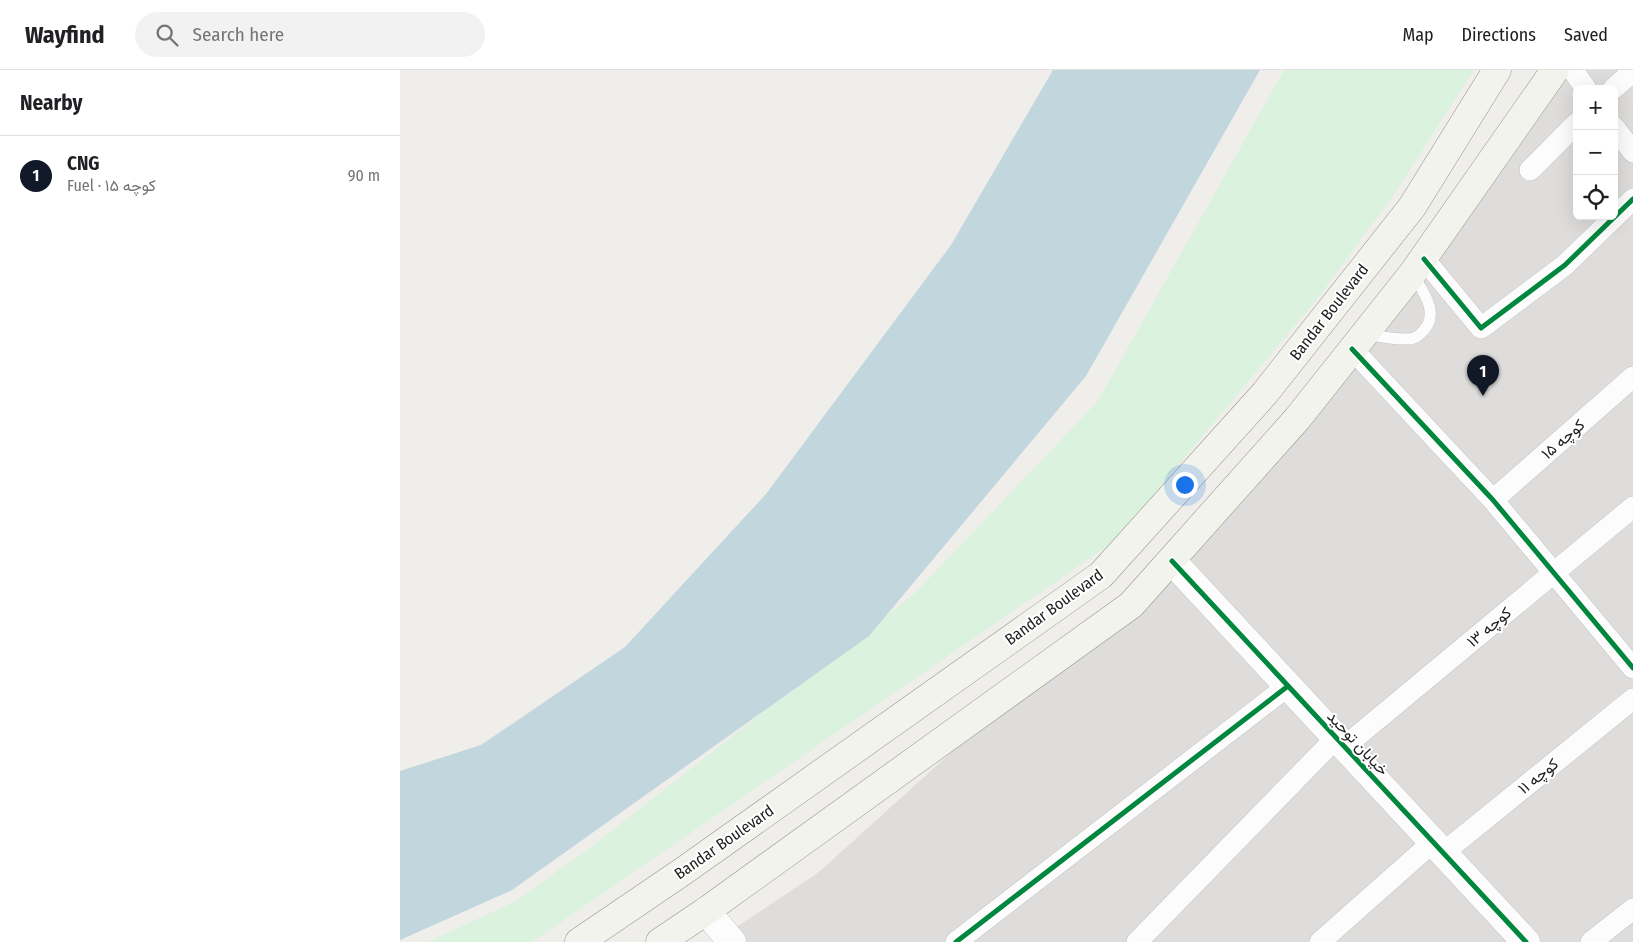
<!DOCTYPE html>
<meta charset="utf-8">
<style>
body{margin:0;font-family:"Fira Sans Condensed",Vazirmatn,sans-serif;background:#f2f2f2;color:#202124}
.controls{position:absolute;right:15px;top:15px;display:grid;overflow:hidden;border-radius:8px;box-shadow:0 5px 20px #0002}
.controls button{width:45px;height:45px;display:grid;place-items:center;padding:0;border:0;border-bottom:1px solid #e0e0e0;background:#fff;color:#202124;font:25px sans-serif}
.you{position:absolute;left:784px;top:414px;width:18px;height:18px;margin:-12px;border:4px solid #fff;border-radius:50%;background:#1a73e8;box-shadow:0 0 0 8px #1a73e833}
.badge{display:grid;place-items:center;width:32px;height:32px;border-radius:50%;background:#111827;color:#fff;font-size:16px;font-weight:700}
.pin{position:absolute;translate:-50% -41px;filter:drop-shadow(0 1px 2px #0008)}
.pin::after{content:'';position:absolute;top:26px;width:18px;height:15px;background:inherit;clip-path:polygon(0 0,100% 0,50% 100%)}
.list{margin:0;padding:0;list-style:none}
h2{display:flex;justify-content:space-between;align-items:center;height:65px;margin:0;padding:0 20px;font-size:21px}
h2 small{font-size:16px;font-weight:400;color:#757577}
.list li{display:grid;grid-template-columns:32px 1fr auto;gap:15px;align-items:center;box-sizing:border-box;height:80px;padding:0 20px;border-top:1px solid #e0e0e0}
.list b{display:block;font-size:19px;white-space:nowrap}
.list p{margin:0;font-size:16px;white-space:nowrap;color:#757577}
.list em{font-size:16px;font-style:normal;color:#757577}
.icon{flex:none;width:28px;height:28px;fill:none;stroke:currentColor;stroke-width:2;stroke-linecap:round;stroke-linejoin:round}
.map{position:relative;flex:none;width:1233px;height:872px;overflow:hidden}
header{display:flex;align-items:center;gap:30px;box-sizing:border-box;height:70px;padding:0 25px;background:#fff;border-bottom:1px solid #e0e0e0}
header strong{font-size:24px}
nav{display:flex;gap:28px;margin-inline-start:auto;font-size:18px}
.search{width:350px;height:45px;background:#f2f2f2;display:flex;align-items:center;gap:12px;box-sizing:border-box;padding:0 18px;border-radius:28px;color:#757577;font-size:19px}
main{display:flex}
aside{flex:1;background:#fff}
.map>svg:first-child{display:block}
.residential{fill:#dedddc;fill-rule:evenodd}
.park{fill:#dbf2de}
.water{fill:#c2d6de}
.lines{fill:none;stroke-linecap:round;stroke-linejoin:round}
.service-casing{stroke:#c5c4c3;stroke-width:12}
.minor-casing{stroke:#c5c4c3;stroke-width:22}
.tertiary-casing{stroke:#c5c4c3;stroke-width:29}
.secondary-casing{stroke:#949884;stroke-width:29}
.service{stroke:#fdfcfc;stroke-width:11}
.minor{stroke:#fdfcfc;stroke-width:21}
.tertiary{stroke:#fdfcfc;stroke-width:28}
.secondary{stroke:#f2f3ed;stroke-width:28}
.cycleway-casing{stroke:#fff;stroke-width:8}
.cycleway{stroke:#00873e;stroke-width:5}
.labels{text-anchor:middle;dominant-baseline:central;stroke-width:4;stroke-linejoin:round;paint-order:stroke}
.street-label{font-size:16px;fill:#212121;stroke:#fff}
</style>
<header>
<strong>Wayfind</strong>
<div class="search"><svg class="icon" aria-label="search" viewBox="0 0 24 24"><circle cx="10" cy="10" r="6"/><path d="M15 15l6 6"/></svg>Search here</div>
<nav><a>Map</a><a>Directions</a><a>Saved</a></nav>
</header>
<main>
<aside>
<h2>Nearby<small></small></h2>
<ul class="list">
<li><span class="badge">1</span><div><b>CNG</b><p>Fuel · کوچه ۱۵</p></div><em>90 m</em></li>
</ul>
</aside>
<div class="map">
<svg width="1233" height="872" viewBox="0 0 1233 872">
<rect width="100%" height="100%" fill="#efeeeb"/>
<path class="residential" d="M 1150,0 L 1233,0 L 1233,872 L 314,872 L 419,802 L 891,375 ZM 1177,19 L 1214,19 L 1214,146 L 1177,146 Z"/>
<path class="park" d="M 884,0 L 1074,0 L 993,126 L 917,229 L 715,471 L 132,872 L 28,872 L 114,832 L 191,777 L 515,523 L 698,331 Z"/>
<path class="water" d="M 653,0 L 860,0 L 686,306 L 469,566 L 112,820 L 0,870 L 0,701 L 81,675 L 225,577 L 366,424 L 551,175 Z"/>
<g class="lines">
<g class="service-casing">
<path id="service" d="M 966,264 C 979,266 995,270 1008,269 C 1015,269 1020,265 1024,260 C 1040,242 1022,221 1013,204"/>
</g>
<g class="minor-casing">
<path id="minor" d="M 1173,0 L 1186,19
M 1213,19 L 1233,1
M 1214,57 L 1233,82
M 1130,100 L 1177,53
M 1024,189 L 1081,258 L 1165,195 L 1233,129
M 952,279 L 1093,430 L 1233,598
M 1093,430 L 1233,307
M 944,677 L 1233,437
M 1043,783 L 1233,629
M 556,872 L 888,616
M 737,872 L 936,668
M 920,872 L 1033,772
M 1191,872 L 1233,839"/>
</g>
<g class="tertiary-casing">
<path id="tertiary" d="M 772,491 L 1126,872
M 306,841 L 332,872"/>
</g>
<g class="secondary-casing">
<path id="secondary" d="M 179,872 L 282,802 L 701,505 L 865,323 L 1012,137 L 1097,0
M 260,872 L 306,841 L 731,535 L 897,349 L 1013,203 L 1155,0"/>
</g>
<use href="#service" class="service"/>
<use href="#minor" class="minor"/>
<use href="#tertiary" class="tertiary"/>
<use href="#secondary" class="secondary"/>
<g class="cycleway-casing">
<path id="cycleway" d="M 1024,189 L 1081,258 L 1165,195 L 1233,129
M 952,279 L 1093,430 L 1233,598
M 772,491 L 1126,872
M 556,872 L 888,616"/>
</g>
<use href="#cycleway" class="cycleway"/>
</g>
<g class="labels">
<g class="street-label">
<text transform="translate(929 242) rotate(-52)">Bandar Boulevard</text>
<text transform="translate(1163 369) rotate(-41)">کوچه ۱۵</text>
<text transform="translate(654 537) rotate(-36)">Bandar Boulevard</text>
<text transform="translate(1089 557) rotate(-40)">کوچه ۱۳</text>
<text transform="translate(958 673) rotate(47)">خیابان توحید</text>
<text transform="translate(1138 706) rotate(-39)">کوچه ۱۱</text>
<text transform="translate(324 772) rotate(-35)">Bandar Boulevard</text>
</g>
</g>
</svg>
<div class="controls">
<button>+</button>
<button>−</button>
<button><svg class="icon" aria-label="locate" viewBox="0 0 24 24"><circle cx="12" cy="12" r="6"/><path d="M12 2v4M12 18v4M2 12h4M18 12h4"/></svg></button>
</div>
<div class="you"></div>
<div class="pin badge" style="left:1083px;top:326px">1</div>
</div>
</main>
